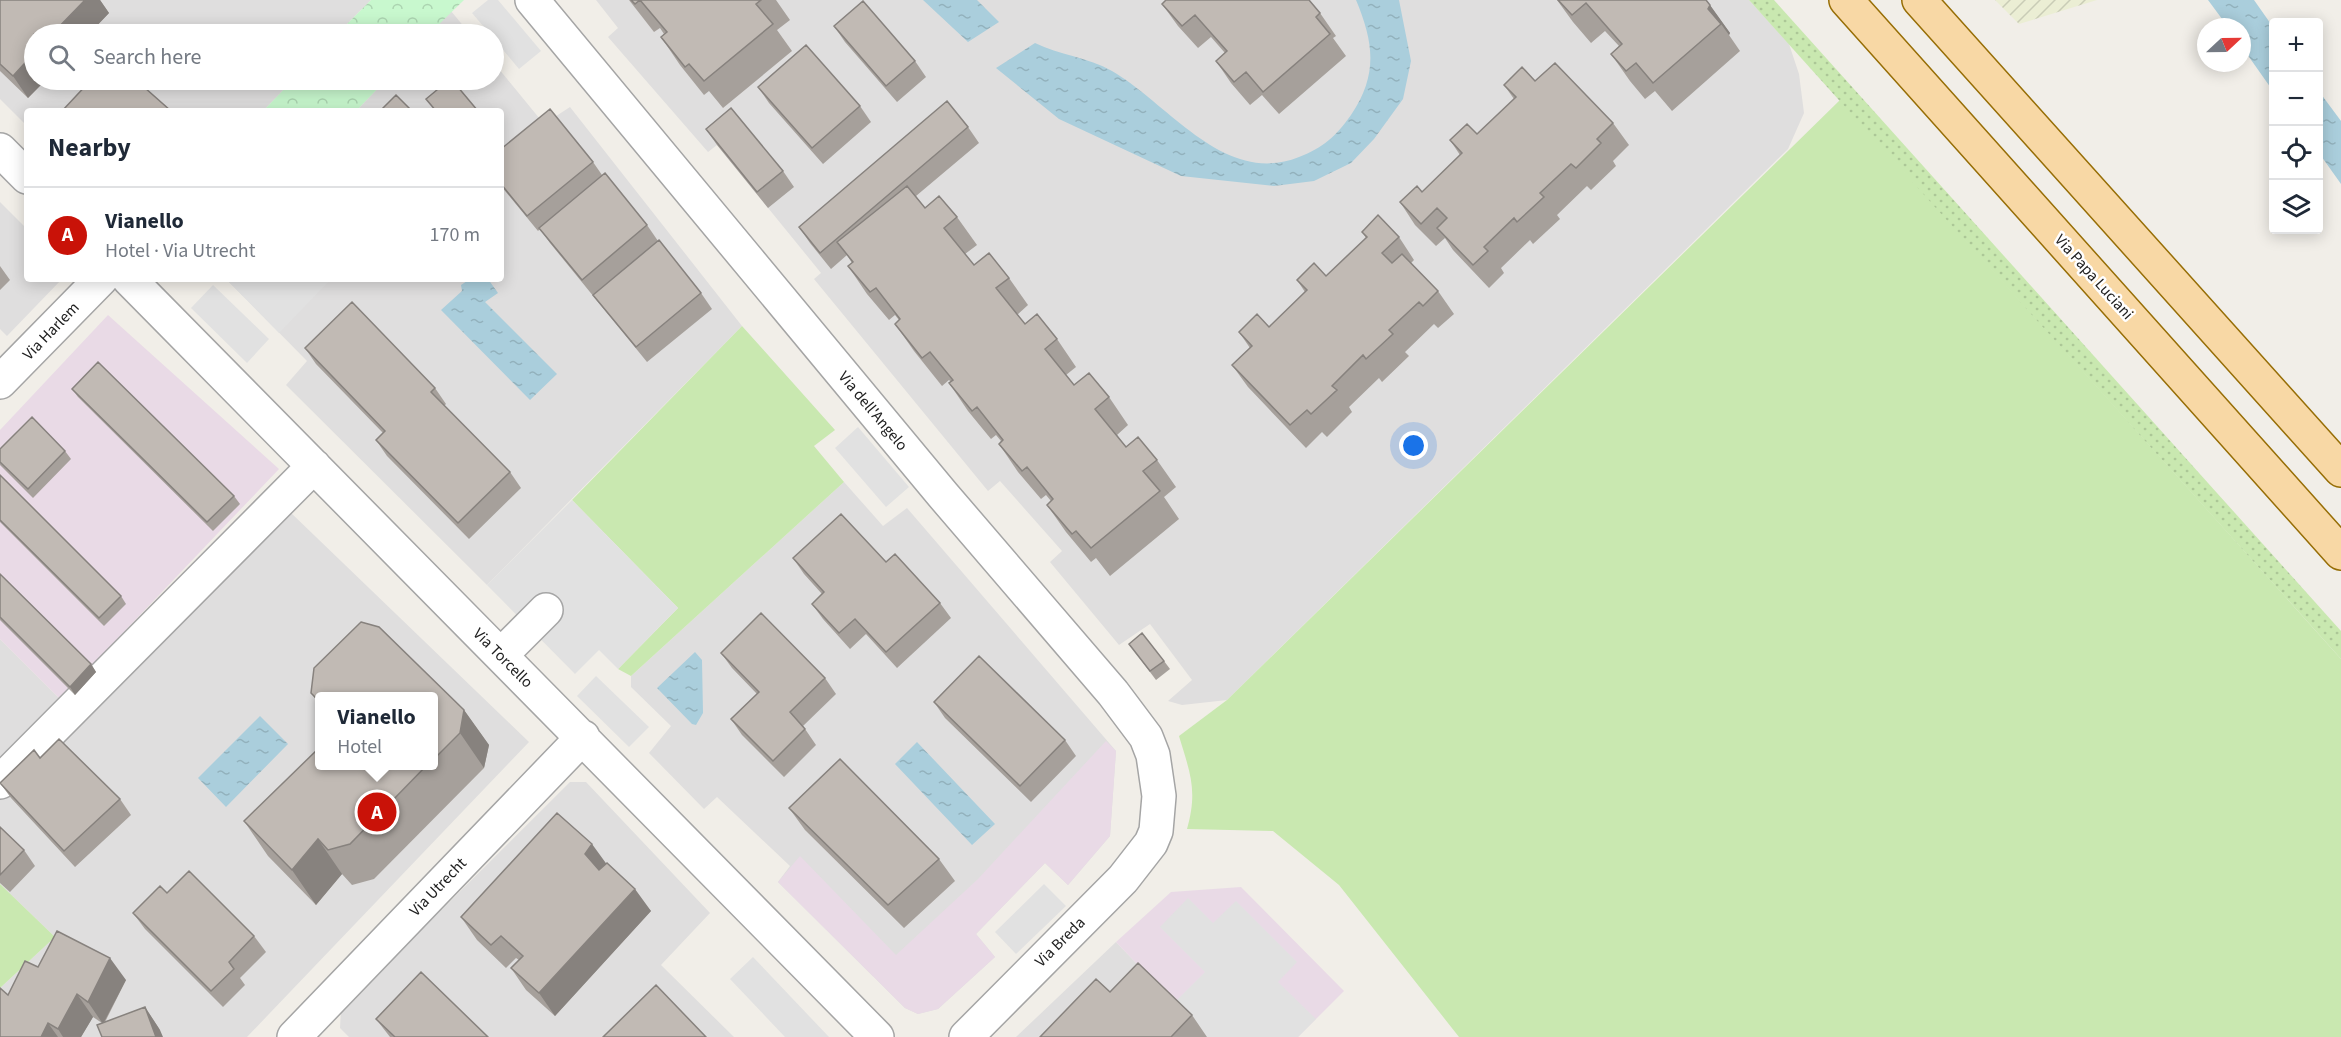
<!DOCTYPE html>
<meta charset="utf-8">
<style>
body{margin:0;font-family:"Source Sans 3",sans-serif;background:#f6f6f7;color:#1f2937}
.controls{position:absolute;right:18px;top:18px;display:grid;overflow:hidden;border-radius:6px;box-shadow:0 3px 15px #0003}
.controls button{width:54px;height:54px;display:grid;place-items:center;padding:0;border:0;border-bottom:2px solid #e0e1e3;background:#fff;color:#1f2937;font:30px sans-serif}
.compass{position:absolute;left:2197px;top:18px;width:54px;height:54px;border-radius:50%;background:#fff;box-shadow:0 3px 15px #0003;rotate:68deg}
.you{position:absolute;left:1414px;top:446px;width:21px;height:21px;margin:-15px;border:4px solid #fff;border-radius:50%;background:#1a73e8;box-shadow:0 0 0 9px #1a73e833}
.badge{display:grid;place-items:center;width:39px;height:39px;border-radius:50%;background:#c91208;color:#fff;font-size:20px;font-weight:700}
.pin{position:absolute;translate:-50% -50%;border:3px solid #fff;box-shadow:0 2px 6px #0006}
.popup{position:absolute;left:315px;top:692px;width:123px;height:78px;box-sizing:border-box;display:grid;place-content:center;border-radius:6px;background:#fff;filter:drop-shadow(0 2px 4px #0005);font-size:20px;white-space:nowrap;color:#747a83}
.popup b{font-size:22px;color:#1f2937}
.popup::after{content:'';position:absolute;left:50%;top:100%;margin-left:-12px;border:12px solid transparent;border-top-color:#fff}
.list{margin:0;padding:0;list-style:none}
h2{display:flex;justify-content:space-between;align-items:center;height:78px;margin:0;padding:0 24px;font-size:26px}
h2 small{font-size:20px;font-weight:400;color:#747a83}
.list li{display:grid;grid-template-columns:39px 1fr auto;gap:18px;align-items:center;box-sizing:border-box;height:96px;padding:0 24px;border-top:2px solid #e0e1e3}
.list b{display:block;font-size:22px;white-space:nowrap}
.list p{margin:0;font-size:20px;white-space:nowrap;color:#747a83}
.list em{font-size:20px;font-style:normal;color:#747a83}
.icon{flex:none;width:33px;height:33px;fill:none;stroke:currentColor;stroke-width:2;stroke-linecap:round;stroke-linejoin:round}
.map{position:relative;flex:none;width:2341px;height:1037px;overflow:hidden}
.search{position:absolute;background:#fff;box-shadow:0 3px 15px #0003;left:24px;top:24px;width:480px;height:66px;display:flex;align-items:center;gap:15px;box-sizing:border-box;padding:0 21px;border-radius:33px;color:#747a83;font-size:22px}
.panel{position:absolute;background:#fff;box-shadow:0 3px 15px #0003;left:24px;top:108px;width:480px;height:174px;border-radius:6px}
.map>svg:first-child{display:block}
.residential{fill:#dfdede;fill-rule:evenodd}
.industrial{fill:#e9dae6}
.farmland{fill:url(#farmland-furrows)}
.grass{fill:#c9e8b0}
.park{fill:url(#park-crowns)}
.garden{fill:url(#garden-dots)}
.parking{fill:#e1e1e1}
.water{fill:url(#water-ripples)}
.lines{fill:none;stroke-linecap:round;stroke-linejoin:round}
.minor-casing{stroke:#a5a5a5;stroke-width:36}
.major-casing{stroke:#976e06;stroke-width:36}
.minor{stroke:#fff;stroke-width:33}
.major{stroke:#f8d8a5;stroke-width:33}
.wall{fill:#a6a09b}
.shaded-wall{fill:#87827e}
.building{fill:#c1bab4;stroke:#87827e;stroke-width:1.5}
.labels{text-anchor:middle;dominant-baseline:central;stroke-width:5;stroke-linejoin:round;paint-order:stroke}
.street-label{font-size:16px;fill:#212121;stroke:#fff}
</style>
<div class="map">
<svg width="2341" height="1037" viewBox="0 0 2341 1037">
<defs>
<pattern id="farmland-furrows" width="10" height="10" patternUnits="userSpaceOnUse" patternTransform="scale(1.5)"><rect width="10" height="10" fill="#ebeed4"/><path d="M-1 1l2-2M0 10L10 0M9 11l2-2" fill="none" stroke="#c9ccb6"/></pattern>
<pattern id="park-crowns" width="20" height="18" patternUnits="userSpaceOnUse" patternTransform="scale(1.5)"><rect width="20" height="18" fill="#c8f8ce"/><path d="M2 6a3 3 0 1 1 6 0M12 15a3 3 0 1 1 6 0" fill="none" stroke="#acd4b1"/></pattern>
<pattern id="garden-dots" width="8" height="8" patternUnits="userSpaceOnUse" patternTransform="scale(1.5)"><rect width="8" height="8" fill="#c9e8b0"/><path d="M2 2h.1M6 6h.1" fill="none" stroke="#acc797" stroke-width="1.8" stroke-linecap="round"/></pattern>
<pattern id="water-ripples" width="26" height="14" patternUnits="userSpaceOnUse" patternTransform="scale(1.5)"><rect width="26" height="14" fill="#aacedc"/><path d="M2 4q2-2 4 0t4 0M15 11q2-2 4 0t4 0" fill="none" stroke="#92b1bc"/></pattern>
</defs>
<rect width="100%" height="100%" fill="#f1eee8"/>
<path class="residential" d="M 0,0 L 371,0 L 337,34 L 34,34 L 34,80 L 293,80 L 263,111 L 27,111 L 27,126 L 0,99 Z
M 596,0 L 1749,0 L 1789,44 L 1799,74 L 1804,113 L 1788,149 L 1227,700 L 1182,705 L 1168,701 L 1192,680 L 1150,624 L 1119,645 L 1050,562 L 1062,551 L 1000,481 L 988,491 L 814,279 L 821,273 L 717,145 L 708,152 L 608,37 L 618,28 Z
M 451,11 L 470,34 L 429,34 Z
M 494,63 L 544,124 L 570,107 L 742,326 L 487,585 L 286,385 L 307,361 L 226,279 L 501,279 L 501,111 L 356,111 L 386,80 L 494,80 Z
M 0,202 L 27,229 L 27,279 L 62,279 L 7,336 L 0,329 Z
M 844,482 L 883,526 L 907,508 L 1116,751 L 1110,836 L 1068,885 L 1045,863 L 976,934 L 995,957 L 938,1009 L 918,1014 L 905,1008 L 778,882 L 790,866 L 717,797 L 704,809 L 649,753 L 671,726 L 631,687 L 631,676 Z
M 289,511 L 529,742 L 247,1037 L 0,1037 L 0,988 L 55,937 L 0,884 L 0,795 ZM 320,696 L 434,696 L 434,766 L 320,766 Z
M 0,639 L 60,699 L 0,764 Z
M 570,782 L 586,782 L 710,913 L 661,965 L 734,1037 L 349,1037 L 340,1028 L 341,1010 Z
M 1116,942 L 1207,1037 L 1016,1037 Z"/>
<path class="industrial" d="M 108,315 L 279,469 L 60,699 L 0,639 L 0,430 Z
M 1106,741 L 1116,751 L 1110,836 L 1068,885 L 1045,863 L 976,934 L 995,957 L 938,1009 L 918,1014 L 905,1008 L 778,882 L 800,856 L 896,955 L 978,879 Z
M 1241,887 L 1344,991 L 1298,1037 L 1207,1037 L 1116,942 L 1171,892 Z"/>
<path class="farmland" d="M 1995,0 L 2097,0 L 2019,24 Z"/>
<path class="grass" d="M 1840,100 L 2341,659 L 2341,1037 L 1459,1037 L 1339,885 L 1273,831 L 1187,829 C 1198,790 1190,773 1179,736 L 1227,700 Z
M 742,326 L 835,430 L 814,446 L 844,482 L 631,676 L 618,669 L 678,608 L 572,500 Z
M 0,884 L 55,937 L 0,988 Z"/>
<path class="park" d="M 371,0 L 464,0 L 429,34 L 337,34 Z
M 293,80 L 386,80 L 356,111 L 263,111 Z"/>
<path class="garden" d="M 1749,0 L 1774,0 L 2341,631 L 2341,659 Z"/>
<path class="parking" d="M 488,0 L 498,0 L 541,51 L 519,69 L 494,39 L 494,34 L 490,34 L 472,13 Z
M 226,279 L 329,279 L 330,280 L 279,333 Z
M 213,285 L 269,339 L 247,363 L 191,308 Z
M 858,427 L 909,487 L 886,507 L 835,448 Z
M 572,500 L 678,608 L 618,669 L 599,650 L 575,674 L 487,585 Z
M 596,676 L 649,727 L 629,747 L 577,696 Z
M 1044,884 L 1066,906 L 1016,954 L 995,932 Z
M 1188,898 L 1213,923 L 1236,901 L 1297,962 L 1278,982 L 1316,1019 L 1298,1037 L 1206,1037 L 1173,1004 L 1205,972 L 1160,927 Z
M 753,957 L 829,1037 L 785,1037 L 730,979 Z"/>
<path class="water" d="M 923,0 L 977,0 L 999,22 L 968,42 Z
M 1356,0 L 1399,0 L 1411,61 L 1403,99 L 1374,139 L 1351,163 L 1314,181 L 1274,186 L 1181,176 L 1059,119 L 996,68 L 1035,43 C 1059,55 1088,57 1112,71 C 1169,104 1225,187 1299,157 C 1323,148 1336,136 1351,115 C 1378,75 1374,43 1356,0 Z
M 2208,0 L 2254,0 L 2273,27 L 2273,91 L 2242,47 L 2242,27 L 2228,27 Z
M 2318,90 L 2341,121 L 2341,184 L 2319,153 Z
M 470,279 L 488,279 L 498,293 L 485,302 L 557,374 L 530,400 L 441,310 L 462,291 L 461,285 Z
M 695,652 L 702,660 L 703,713 L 696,725 L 692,724 L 657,688 Z
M 260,716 L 288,744 L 226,807 L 198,778 Z
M 917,742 L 995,824 L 972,845 L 895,764 Z"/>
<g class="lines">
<g class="minor-casing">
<path id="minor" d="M 532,0 L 943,495 L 1113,693 L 1146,737 L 1153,755 L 1159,796 L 1156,831 L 1151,843 L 1123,879 L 966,1037
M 0,150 L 27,177
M 129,279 L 877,1037
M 0,382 L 101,279
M 501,655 L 546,610
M 0,782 L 314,466
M 294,1037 L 583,737"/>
</g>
<g class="major-casing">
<path id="major" d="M 1846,0 L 2341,553
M 1919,0 L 2341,470"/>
</g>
<use href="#minor" class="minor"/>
<use href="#major" class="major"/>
</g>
<path class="wall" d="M 0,0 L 100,0 L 109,13 L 28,98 L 0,71 Z
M 629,0 L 776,0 L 790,20 L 777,30 L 792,51 L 723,108 L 709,91 L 704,95 L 680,65 L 661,37 L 664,34 L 660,28 L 654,32 Z
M 1557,0 L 1706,0 L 1730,33 L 1729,35 L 1740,51 L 1672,111 L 1655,91 L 1645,99 L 1630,81 L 1611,54 L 1619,46 L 1605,31 L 1591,43 L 1573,22 Z
M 1162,4 L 1320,13 L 1336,36 L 1333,38 L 1346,56 L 1279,114 L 1262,95 L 1250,105 L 1231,83 L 1216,61 L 1225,53 L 1211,37 L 1198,48 L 1178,26 Z
M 834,26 L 915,61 L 926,77 L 897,102 L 845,42 Z
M 1535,81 L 1613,123 L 1629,145 L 1613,161 L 1616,166 L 1591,190 L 1587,186 L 1557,215 L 1560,219 L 1533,244 L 1530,240 L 1501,268 L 1504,273 L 1489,288 L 1453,250 L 1445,238 L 1436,246 L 1415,225 L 1400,202 L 1422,192 L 1460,155 L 1450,140 L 1477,134 L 1514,99 L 1504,85 Z
M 758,87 L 860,106 L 871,122 L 823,164 L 769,103 Z
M 968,127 L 979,143 L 916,196 L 925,208 L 957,217 L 977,245 L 965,254 L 974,265 L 1009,278 L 1028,305 L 1017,315 L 1025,324 L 1057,339 L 1076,367 L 1066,375 L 1074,385 L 1109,397 L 1128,425 L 1117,435 L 1126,447 L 1157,460 L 1176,487 L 1164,497 L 1179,519 L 1110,576 L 1096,558 L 1091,562 L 1066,532 L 1047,505 L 1051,501 L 1046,495 L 1041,499 L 1018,472 L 999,444 L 1001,441 L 996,435 L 991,439 L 968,411 L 949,383 L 951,382 L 949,380 L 942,386 L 914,351 L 895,324 L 899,320 L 895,315 L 889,320 L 867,294 L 848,266 L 852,263 L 847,255 L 831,269 L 810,243 L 799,227 Z
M 706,129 L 783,171 L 794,187 L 768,208 L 717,145 Z
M 501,141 L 504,146 L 501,148 Z
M 501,149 L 593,162 L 602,175 L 647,225 L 658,241 L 701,293 L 712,309 L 647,362 L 550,243 L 540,229 L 538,231 L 501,186 Z
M 1362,232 L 1399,237 L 1414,260 L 1411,263 L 1438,291 L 1454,314 L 1438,328 L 1434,324 L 1405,352 L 1409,356 L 1382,382 L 1379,378 L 1349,407 L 1352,412 L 1327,437 L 1322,432 L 1306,448 L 1248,387 L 1232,365 L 1250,348 L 1239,332 L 1269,327 L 1305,292 L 1297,280 L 1326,276 L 1366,238 Z
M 0,266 L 10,280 L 0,290 Z
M 305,348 L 435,388 L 446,404 L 444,406 L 510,472 L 521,488 L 469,539 L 387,456 L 376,440 L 383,433 L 316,364 Z
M 72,389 L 234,496 L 240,504 L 213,531 L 78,397 Z
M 0,449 L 65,451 L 71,459 L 33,498 L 0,465 Z
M 0,475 L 121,596 L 126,604 L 104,626 L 0,522 Z
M 793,558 L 886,562 L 940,603 L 951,618 L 897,668 L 866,634 L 850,649 L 823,619 L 812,604 L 822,594 L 804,574 Z
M 0,574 L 91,664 L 96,672 L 75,695 L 0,620 Z
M 361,622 L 379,627 L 464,710 L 489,745 L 484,768 L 374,879 L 352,885 L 342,874 L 316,905 L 268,856 L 244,821 L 320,747 L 320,765 L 434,765 L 434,696 L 320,696 L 320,705 L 311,693 L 314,668 Z
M 1135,652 L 1164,661 L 1170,669 L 1156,680 Z
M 721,653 L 825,678 L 836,694 L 803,726 L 816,745 L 784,777 L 742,735 L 731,719 L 757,694 L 732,668 Z
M 934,702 L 1065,740 L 1076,756 L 1031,802 L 945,718 Z
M 40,758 L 120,799 L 131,815 L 75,867 L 11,798 L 0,783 Z
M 789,808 L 939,859 L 955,881 L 904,928 L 805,830 Z
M 0,827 L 24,850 L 35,866 L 10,892 L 0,883 Z
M 606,864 L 651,911 L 555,1016 L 526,990 L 511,968 L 519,960 L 516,958 L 506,968 L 477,940 L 461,917 Z
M 167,893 L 254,936 L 266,952 L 240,978 L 245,985 L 223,1007 L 145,929 L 133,913 Z
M 38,967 L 126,980 L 105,1022 L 145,1007 L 160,1030 L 102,1023 L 93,1017 L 81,1037 L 0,1037 L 8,995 Z
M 1110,992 L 1192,1015 L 1207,1037 L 1040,1037 Z
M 376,1019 L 488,1037 L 390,1037 Z"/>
<path class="shaded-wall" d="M 85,0 L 100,0 L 109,13 L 89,34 L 52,34 Z
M 1710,5 L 1730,33 L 1729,35 L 1721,24 L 1708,9 Z
M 34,53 L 34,80 L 46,80 L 28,98 L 13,76 Z
M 91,664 L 96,672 L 75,695 L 70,687 Z
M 464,710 L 489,745 L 484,768 L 460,733 Z
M 318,839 L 342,874 L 316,905 L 292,870 Z
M 592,844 L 608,866 L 601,876 L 585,854 Z
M 635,889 L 651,911 L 555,1016 L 539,993 Z
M 110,958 L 126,980 L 103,1024 L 88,1002 Z
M 77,994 L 93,1017 L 81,1037 L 63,1037 L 58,1029 Z
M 145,1007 L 160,1030 L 163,1037 L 156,1037 Z
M 48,1023 L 58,1037 L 41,1037 Z"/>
<path class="building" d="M 0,0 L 85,0 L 52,34 L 34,34 L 34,53 L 13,76 L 0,64 Z
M 631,0 L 761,0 L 756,4 L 773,24 L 704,81 L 689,64 L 685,67 L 661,37 L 667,32 L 640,0 L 635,4 Z
M 1166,0 L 1309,0 L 1320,13 L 1316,17 L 1330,34 L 1263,92 L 1246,72 L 1234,82 L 1216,61 L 1227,51 L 1195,15 L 1182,26 L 1162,4 Z
M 1558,0 L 1706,0 L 1710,5 L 1708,9 L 1721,24 L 1653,83 L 1636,63 L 1626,71 L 1611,54 L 1622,44 L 1586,3 L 1572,15 Z
M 863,1 L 915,61 L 886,86 L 834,26 Z
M 806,45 L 860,106 L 812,148 L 758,87 Z
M 1555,63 L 1613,123 L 1597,139 L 1601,143 L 1576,168 L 1571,164 L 1540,193 L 1544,197 L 1517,222 L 1514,218 L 1484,247 L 1488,251 L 1473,265 L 1437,228 L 1447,218 L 1437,208 L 1421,224 L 1400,202 L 1417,186 L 1422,192 L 1462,153 L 1450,140 L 1467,124 L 1477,134 L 1516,97 L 1504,85 L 1522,67 L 1535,81 Z
M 91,80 L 136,80 L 171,111 L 62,111 Z
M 449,80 L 452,80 L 478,111 L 436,111 L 426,99 Z
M 396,95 L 412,111 L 380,111 Z
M 947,101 L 968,127 L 820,253 L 799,227 Z
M 731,108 L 783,171 L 757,192 L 706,129 Z
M 550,109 L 593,162 L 527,216 L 501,184 L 501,149 Z
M 605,173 L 647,225 L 582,280 L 539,228 Z
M 907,186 L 925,208 L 939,196 L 957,217 L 944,228 L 974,265 L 989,253 L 1009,278 L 996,288 L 1025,324 L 1037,314 L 1057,339 L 1045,349 L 1074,385 L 1089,373 L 1109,397 L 1095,409 L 1126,447 L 1138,437 L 1157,460 L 1143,471 L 1160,491 L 1091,548 L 1076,531 L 1072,534 L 1047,505 L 1053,499 L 1027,467 L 1022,471 L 999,444 L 1003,440 L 977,407 L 972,411 L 949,383 L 953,380 L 930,352 L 922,358 L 895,324 L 900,319 L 876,288 L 870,292 L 848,266 L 853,262 L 837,242 Z
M 1378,215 L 1399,237 L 1382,253 L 1392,263 L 1402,254 L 1438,291 L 1423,306 L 1419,302 L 1389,330 L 1393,334 L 1366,359 L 1363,355 L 1332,386 L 1337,390 L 1311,414 L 1307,410 L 1290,425 L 1232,365 L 1252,346 L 1239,332 L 1257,314 L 1269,327 L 1307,290 L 1297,280 L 1314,263 L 1326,276 L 1367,237 L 1362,232 Z
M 659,240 L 701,293 L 636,347 L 593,295 Z
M 352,302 L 435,388 L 431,392 L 510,472 L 458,523 L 376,440 L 385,431 L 305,348 Z
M 98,362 L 234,496 L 207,522 L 72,389 Z
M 32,417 L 65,451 L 28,489 L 0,462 L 0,449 Z
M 0,475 L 121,596 L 99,618 L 0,520 Z
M 841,514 L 886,562 L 895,554 L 940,603 L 886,652 L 855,619 L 839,633 L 812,604 L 824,592 L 793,558 Z
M 0,574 L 91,664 L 70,687 L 0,617 Z
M 761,613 L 825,678 L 790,712 L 805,729 L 773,761 L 731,719 L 759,692 L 721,653 Z
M 361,622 L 379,627 L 464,710 L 460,733 L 434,759 L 434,696 L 320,696 L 320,702 L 311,693 L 314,668 Z
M 1142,633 L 1164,661 L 1150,671 L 1129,644 Z
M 979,656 L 1065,740 L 1020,786 L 934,702 Z
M 59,739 L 120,799 L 64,851 L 0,783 L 34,750 L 40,758 Z
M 320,747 L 320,765 L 427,765 L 350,844 L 328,850 L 318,839 L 292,870 L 244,821 Z
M 840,759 L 939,859 L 888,905 L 789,808 Z
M 557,813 L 592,844 L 585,854 L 599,870 L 607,863 L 635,889 L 539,993 L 511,968 L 523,956 L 501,936 L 491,945 L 461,917 Z
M 0,827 L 24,850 L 0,875 Z
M 189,871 L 254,936 L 229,962 L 234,969 L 211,991 L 133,913 L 160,886 L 167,893 Z
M 57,931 L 110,958 L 88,1002 L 77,994 L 58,1029 L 48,1023 L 41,1037 L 0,1037 L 0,988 L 8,995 L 25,961 L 38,967 Z
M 1138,963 L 1192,1015 L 1171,1037 L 1040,1037 L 1096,979 L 1110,992 Z
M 421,972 L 488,1037 L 395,1037 L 376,1019 Z
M 656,985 L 706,1037 L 603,1037 Z
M 145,1007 L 156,1037 L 102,1037 L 97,1025 Z"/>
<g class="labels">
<g class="street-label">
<text transform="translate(2094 277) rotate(48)">Via Papa Luciani</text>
<text transform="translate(51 331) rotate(-46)">Via Harlem</text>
<text transform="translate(873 411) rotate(50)">Via dell'Angelo</text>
<text transform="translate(503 658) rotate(45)">Via Torcello</text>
<text transform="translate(438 887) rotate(-46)">Via Utrecht</text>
<text transform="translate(1060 942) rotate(-45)">Via Breda</text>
</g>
</g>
</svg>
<div class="controls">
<button>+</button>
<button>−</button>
<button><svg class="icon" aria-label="locate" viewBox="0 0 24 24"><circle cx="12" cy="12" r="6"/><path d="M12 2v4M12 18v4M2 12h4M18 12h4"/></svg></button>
<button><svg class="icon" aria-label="layers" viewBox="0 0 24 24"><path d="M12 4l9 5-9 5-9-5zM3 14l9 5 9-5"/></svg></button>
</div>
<svg class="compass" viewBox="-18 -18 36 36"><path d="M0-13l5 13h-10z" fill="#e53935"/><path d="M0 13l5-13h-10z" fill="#747a83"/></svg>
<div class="you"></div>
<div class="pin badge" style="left:377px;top:812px">A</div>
<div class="popup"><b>Vianello</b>Hotel</div>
<div class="search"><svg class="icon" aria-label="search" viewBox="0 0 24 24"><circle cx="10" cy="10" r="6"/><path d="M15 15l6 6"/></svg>Search here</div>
<section class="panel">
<h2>Nearby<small></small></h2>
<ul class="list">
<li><span class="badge">A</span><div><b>Vianello</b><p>Hotel · Via Utrecht</p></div><em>170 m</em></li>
</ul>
</section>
</div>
